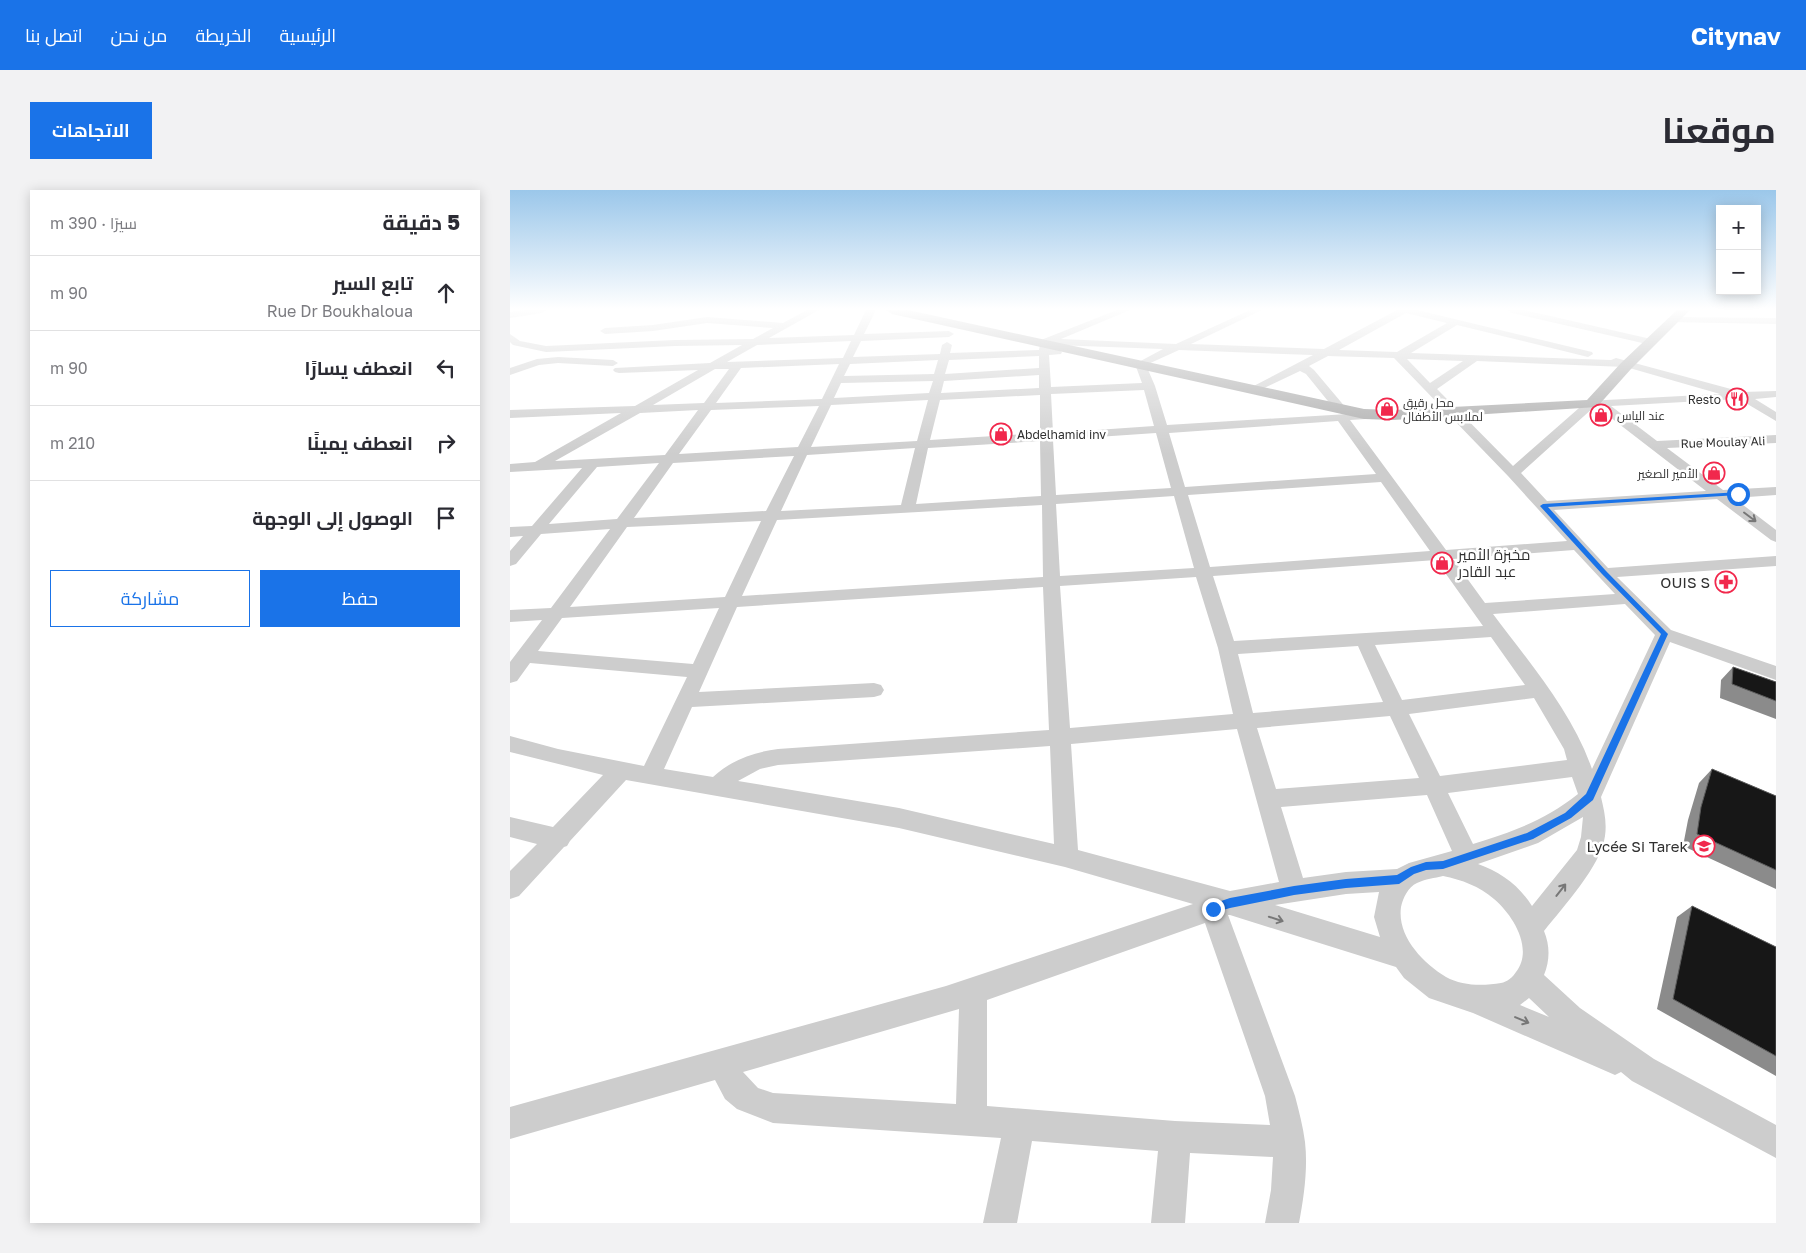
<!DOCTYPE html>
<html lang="ar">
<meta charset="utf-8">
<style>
body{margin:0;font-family:"Golos Text",Cairo,sans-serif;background:#f2f2f3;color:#2b2b33;direction:rtl}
.controls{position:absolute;right:15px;top:15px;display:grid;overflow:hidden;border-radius:0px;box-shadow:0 2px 12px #0003}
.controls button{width:45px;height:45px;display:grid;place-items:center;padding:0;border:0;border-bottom:1px solid #e1e1e2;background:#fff;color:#2b2b33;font:25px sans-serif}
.stop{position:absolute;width:15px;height:15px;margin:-11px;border:4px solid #1a73e8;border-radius:50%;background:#fff}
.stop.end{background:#1a73e8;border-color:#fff;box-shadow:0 1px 5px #0008}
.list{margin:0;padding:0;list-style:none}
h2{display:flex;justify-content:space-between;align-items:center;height:65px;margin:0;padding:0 20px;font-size:21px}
h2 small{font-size:16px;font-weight:400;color:#7c7c81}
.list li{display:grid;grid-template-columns:32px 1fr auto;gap:15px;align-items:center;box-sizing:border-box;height:75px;padding:0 20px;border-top:1px solid #e1e1e2}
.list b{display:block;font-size:19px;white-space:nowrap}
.list p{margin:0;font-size:16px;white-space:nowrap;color:#7c7c81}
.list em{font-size:16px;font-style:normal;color:#7c7c81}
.actions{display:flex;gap:10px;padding:15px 20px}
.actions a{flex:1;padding:11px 0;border:1px solid #1a73e8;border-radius:0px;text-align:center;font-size:18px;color:#1a73e8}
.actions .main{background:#1a73e8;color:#fff}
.icon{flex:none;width:28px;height:28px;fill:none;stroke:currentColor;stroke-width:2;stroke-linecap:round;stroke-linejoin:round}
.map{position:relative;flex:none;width:1266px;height:1033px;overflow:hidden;direction:ltr;border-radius:0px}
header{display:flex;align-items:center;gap:30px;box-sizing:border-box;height:70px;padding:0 25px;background:#1a73e8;color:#fff}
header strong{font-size:24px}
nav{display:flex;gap:28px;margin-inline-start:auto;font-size:18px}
.intro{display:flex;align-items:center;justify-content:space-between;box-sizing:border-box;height:120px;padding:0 30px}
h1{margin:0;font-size:35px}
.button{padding:12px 22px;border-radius:0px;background:#1a73e8;color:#fff;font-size:18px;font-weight:700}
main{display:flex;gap:30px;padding:0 30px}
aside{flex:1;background:#fff;border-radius:0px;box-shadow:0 2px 12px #0003}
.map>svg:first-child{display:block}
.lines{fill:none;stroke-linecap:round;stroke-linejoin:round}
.minor{fill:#cdcdcd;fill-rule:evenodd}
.major{fill:#a8a8a8;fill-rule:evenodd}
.wall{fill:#8b8b8b}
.building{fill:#171717;stroke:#5d5d5d}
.oneway{stroke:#777}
.route{fill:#1a73e8}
.labels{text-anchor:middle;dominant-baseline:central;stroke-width:5;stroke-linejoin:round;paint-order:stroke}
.far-poi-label{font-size:12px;fill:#303030;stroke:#fff;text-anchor:start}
.far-street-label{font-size:12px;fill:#303030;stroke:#fff}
.poi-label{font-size:15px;fill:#303030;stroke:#fff;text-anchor:end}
</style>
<header>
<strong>Citynav</strong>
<nav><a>الرئيسية</a><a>الخريطة</a><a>من نحن</a><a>اتصل بنا</a></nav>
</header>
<div class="intro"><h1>موقعنا</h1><a class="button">الاتجاهات</a></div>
<main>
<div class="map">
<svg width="1266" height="1033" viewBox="0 0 1266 1033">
<rect width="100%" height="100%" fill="#fff"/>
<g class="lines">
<path class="minor" d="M 15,120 L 37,120 L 32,123 L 0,128 L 0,122 Z
M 297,120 L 309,120 L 259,148 L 344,145 L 356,120 L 366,120 L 354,144 L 439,141 L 444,144 L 439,147 L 351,151 L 343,167 L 430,164 L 432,155 L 437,152 L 442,155 L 440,163 L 529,160 L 531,150 L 607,120 L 620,120 L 551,149 L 666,154 L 740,120 L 752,120 L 681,154 L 814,159 L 887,120 L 907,120 L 1082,162 L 1083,164 L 1078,167 L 947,135 L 901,163 L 1101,170 L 1106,168 L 1232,202 L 1266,201 L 1266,207 L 1245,209 L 1266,222 L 1266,231 L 1229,209 L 1101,216 L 1147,251 L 1266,245 L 1266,253 L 1157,258 L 1213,300 L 1266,297 L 1266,305 L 1224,308 L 1266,340 L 1266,352 L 1261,350 L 1207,309 L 1044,320 L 1098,378 L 1266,366 L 1266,376 L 1107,387 L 1161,440 L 1266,476 L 1266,490 L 1160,452 L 1091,607 C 1094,620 1097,632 1095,646 C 1091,676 1053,717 1034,741 C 1040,756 1040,770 1034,785 L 1070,818 L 1144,869 L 1266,935 L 1266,968 L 1122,891 L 1111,882 L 1105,885 L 963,823 L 919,808 L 894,788 L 886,777 L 720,725 L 718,725 L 785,906 C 789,921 793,937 795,952 C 798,978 794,1007 789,1033 L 755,1033 L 761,1000 L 763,967 L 680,963 L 675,1033 L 641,1033 L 648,961 L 522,951 L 507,1033 L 473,1033 L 491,948 L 263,933 L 227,919 L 215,909 L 205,890 L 0,949 L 0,917 L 436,796 L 683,714 L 555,677 L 389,638 L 116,590 L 60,651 L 57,656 L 54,657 L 9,706 L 0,709 L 0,681 L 27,654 L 0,647 L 0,627 L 43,637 L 93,585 L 0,562 L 0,546 L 48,559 L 134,576 L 177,487 L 20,473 L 7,491 L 0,493 L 0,472 L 32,430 L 0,432 L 0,420 L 41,418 L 100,339 L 31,344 L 6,374 L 0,376 L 0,361 L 13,346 L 0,347 L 0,337 L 22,336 L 72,278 L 0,282 L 0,274 L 25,272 L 111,223 L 0,228 L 0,220 L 125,216 L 188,180 L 109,183 L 105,182 L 103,180 L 105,178 L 200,173 L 232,155 L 165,156 L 36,162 L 3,155 L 0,152 L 0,144 L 10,151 L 36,156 L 165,150 L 243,149 L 263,138 L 197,133 L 143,141 L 95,144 L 90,141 L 95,138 L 143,135 L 197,127 L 273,133 ZM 896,123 L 937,133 L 887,162 L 829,160 ZM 341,151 L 333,168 L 217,172 L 247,155 ZM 540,154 L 545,155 L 653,159 L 625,174 L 632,193 L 541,197 L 539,165 L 551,164 L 552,162 L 547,159 L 540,159 ZM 669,160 L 803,165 L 738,199 L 740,201 L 748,201 L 790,181 L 796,184 L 826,221 L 830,222 L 836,218 L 804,180 L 799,176 L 818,166 L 884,168 L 998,286 L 1057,351 L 936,360 L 840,230 L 871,228 L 873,225 L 871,222 L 657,235 L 645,196 L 636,175 ZM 529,166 L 529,178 L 435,184 L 439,170 ZM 897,169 L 953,171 L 920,193 ZM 428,170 L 424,184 L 334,186 L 340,174 ZM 967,171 L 1116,177 L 1210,204 L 1077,211 L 1003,276 L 927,199 ZM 329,174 L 312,209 L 206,213 L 231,178 ZM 205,179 L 219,179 L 194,213 L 143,215 ZM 529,185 L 529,198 L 431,203 L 434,191 ZM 423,191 L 419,203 L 324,208 L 331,193 ZM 634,200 L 644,236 L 543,243 L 541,204 ZM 530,205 L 530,243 L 420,250 L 430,210 ZM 418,210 L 407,251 L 301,257 L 321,215 ZM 309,216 L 288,257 L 169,264 L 201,220 ZM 1084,217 L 1087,217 L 1196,301 L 1037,311 L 1011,283 ZM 188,220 L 155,265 L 45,271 L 130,223 ZM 828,231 L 866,284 L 675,297 L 659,243 ZM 646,243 L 661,298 L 546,305 L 543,250 ZM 530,251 L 531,306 L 406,314 L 418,258 ZM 405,258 L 391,315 L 271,321 L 297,265 ZM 284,266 L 256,321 L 124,328 L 163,273 ZM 149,273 L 107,329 L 39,334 L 87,277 ZM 871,292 L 920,361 L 700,377 L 678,305 ZM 664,306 L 684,378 L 550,386 L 546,314 ZM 532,315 L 533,387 L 232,406 L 267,330 ZM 251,331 L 215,407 L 60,417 L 117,337 ZM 1064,360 L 1105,404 L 975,413 L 943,369 ZM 926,370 L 973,436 L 724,451 L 703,386 ZM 686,387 L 708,458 L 723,524 L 560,538 L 550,396 ZM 533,397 L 539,540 L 268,559 C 244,562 221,570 203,587 L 154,579 L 182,517 L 364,507 L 371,505 L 374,500 L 371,495 L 364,493 L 189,502 L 227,417 ZM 1115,414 L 1145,445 L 1082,579 C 1062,522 1019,472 983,424 ZM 209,418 L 183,474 L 28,461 L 52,428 ZM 981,447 L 1015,495 L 892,510 L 865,455 ZM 848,456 L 873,512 L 743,523 L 728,464 ZM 1024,508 L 1054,559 L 1057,570 L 930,586 L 899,524 ZM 880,526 L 909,588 L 766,599 L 747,538 ZM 727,539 L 769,692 L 720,701 L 568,660 L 561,554 ZM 540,556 L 544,654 L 389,618 L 228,591 L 250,579 L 268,575 ZM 1062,587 L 1068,604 C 1034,631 1004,641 963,654 L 938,603 ZM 917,605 L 942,661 L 899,673 L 887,679 L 836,682 L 793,688 L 771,617 ZM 1073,627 L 1071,647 L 1067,660 L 1022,716 C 1009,695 990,682 968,674 L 1028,653 ZM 933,686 C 952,690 969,696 984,709 C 1003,725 1024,759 1006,782 C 1003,787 997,792 991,793 C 973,796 952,796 936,787 C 912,772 887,746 891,717 C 893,708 898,697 907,693 C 915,689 925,688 933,686 ZM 869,702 L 864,727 L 870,747 L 765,715 L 836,704 ZM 695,733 L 755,906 L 760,935 L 665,931 L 477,916 L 477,810 ZM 1019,808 L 1039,827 L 1010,815 ZM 449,819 L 446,914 L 263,903 L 248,898 L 233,882 Z
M 997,120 L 1014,120 L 1141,149 L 1146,152 L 1141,155 L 1002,123 Z
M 1163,127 L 1266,128 L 1266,134 L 1160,132 L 1160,128 Z
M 48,167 L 103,170 L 108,173 L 103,176 L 48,173 L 29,175 L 0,185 L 0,178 L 27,169 Z"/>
<path class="major" d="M 376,120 L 398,120 L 854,219 L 883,220 L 1077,210 L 1111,173 L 1167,120 L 1180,120 L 1121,179 L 1087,217 L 883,230 L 854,229 L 382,124 Z"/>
</g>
<path class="wall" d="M 1223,477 L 1266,492 L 1266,529 L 1210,508 L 1211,490 Z
M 1202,579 L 1266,606 L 1266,699 L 1173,656 L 1178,630 L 1189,593 Z
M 1182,716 L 1266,757 L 1266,886 L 1147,819 L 1167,727 Z"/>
<path class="building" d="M 1223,477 L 1266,492 L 1266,511 L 1222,494 Z
M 1202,579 L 1266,606 L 1266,680 L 1187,644 L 1191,617 Z
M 1182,716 L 1266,757 L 1266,866 L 1163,809 Z"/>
<defs><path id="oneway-shaft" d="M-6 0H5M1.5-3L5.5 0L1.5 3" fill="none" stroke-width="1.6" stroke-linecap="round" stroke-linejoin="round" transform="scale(1.25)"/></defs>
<g class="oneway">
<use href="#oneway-shaft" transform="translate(1240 327) rotate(37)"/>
<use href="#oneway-shaft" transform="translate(1051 700) rotate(-52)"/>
<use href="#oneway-shaft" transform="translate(766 729) rotate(18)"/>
<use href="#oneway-shaft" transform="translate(1012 830) rotate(23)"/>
</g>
<linearGradient id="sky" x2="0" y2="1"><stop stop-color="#9bc7ea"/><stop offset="0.45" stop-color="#fff"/><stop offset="1" stop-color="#fff" stop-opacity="0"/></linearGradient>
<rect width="1266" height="264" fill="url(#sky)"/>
<path class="route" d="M 1230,302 L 1228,305 L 1038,317 L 1096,381 L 1158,444 L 1083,610 L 1061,628 L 1023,649 L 933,679 L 916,680 L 904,684 L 889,694 L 836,698 L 784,705 L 720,718 L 703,723 L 699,722 L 698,719 L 699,715 L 720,708 L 784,696 L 836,689 L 887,685 L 901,677 L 916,672 L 933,671 L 1017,643 L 1055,623 L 1076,604 L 1151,444 L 1092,384 L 1030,316 L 1033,314 Z"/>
<defs>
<g id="restaurant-ring" transform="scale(1.125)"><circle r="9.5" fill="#fff" stroke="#f1284c" stroke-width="1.5"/><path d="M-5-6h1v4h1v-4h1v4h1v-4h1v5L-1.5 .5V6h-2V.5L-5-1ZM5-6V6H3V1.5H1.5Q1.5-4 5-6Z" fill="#f1284c"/></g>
<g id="shop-ring" transform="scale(1.125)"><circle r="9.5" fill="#fff" stroke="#f1284c" stroke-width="1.5"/><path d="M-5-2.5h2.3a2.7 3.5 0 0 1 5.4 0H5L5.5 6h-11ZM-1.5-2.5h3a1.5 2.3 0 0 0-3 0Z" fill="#f1284c"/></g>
<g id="pharmacy-ring" transform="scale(1.125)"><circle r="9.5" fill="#fff" stroke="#f1284c" stroke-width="1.5"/><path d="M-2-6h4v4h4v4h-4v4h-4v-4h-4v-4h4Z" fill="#f1284c"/></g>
<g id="school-ring" transform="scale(1.125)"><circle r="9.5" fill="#fff" stroke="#f1284c" stroke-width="1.5"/><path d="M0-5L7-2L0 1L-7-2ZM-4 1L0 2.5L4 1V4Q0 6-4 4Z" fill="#f1284c"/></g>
</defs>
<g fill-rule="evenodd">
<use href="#restaurant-ring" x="1227" y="209"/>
<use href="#shop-ring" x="877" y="219"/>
<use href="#shop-ring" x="1091" y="225"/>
<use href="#shop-ring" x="491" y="244"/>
<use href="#shop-ring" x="1204" y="283"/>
<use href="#shop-ring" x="932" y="373"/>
<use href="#pharmacy-ring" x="1216" y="392"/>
<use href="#school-ring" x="1194" y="656"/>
</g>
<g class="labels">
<g class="far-poi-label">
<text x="1211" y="209" text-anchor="end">Resto</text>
<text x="893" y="212">محل رقيق<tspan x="893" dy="14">لملابس الأطفال</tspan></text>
<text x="1107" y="225">عند الياس</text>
<text x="507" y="244">Abdelhamid inv</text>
<text x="1188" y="283" text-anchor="end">الأمير الصغير</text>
</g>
<g class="far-street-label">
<text transform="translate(1213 252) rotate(-2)">Rue Moulay Ali</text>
</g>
<g class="poi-label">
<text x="948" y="364" text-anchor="start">مخبزة الأمير<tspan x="948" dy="17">عبد القادر</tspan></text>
<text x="1200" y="392">OUIS S</text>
<text x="1178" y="656">Lycée Si Tarek</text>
</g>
</g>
</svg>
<div class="controls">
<button>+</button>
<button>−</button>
</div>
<div class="stop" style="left:1228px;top:304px"></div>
<div class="stop end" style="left:703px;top:719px"></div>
</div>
<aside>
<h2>5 دقيقة<small>سيرًا · 390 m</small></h2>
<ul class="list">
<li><svg class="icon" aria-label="ahead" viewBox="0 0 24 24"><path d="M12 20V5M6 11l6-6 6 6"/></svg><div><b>تابع السير</b><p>Rue Dr Boukhaloua</p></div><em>90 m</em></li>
<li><svg class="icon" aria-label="left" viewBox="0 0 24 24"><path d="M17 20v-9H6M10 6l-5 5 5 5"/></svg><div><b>انعطف يسارًا</b></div><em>90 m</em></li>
<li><svg class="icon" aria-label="right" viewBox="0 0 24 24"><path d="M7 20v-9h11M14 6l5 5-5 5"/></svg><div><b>انعطف يمينًا</b></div><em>210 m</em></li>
<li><svg class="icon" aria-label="arrive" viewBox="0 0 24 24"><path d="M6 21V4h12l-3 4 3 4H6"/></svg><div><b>الوصول إلى الوجهة</b></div></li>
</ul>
<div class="actions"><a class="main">حفظ</a><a>مشاركة</a></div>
</aside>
</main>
